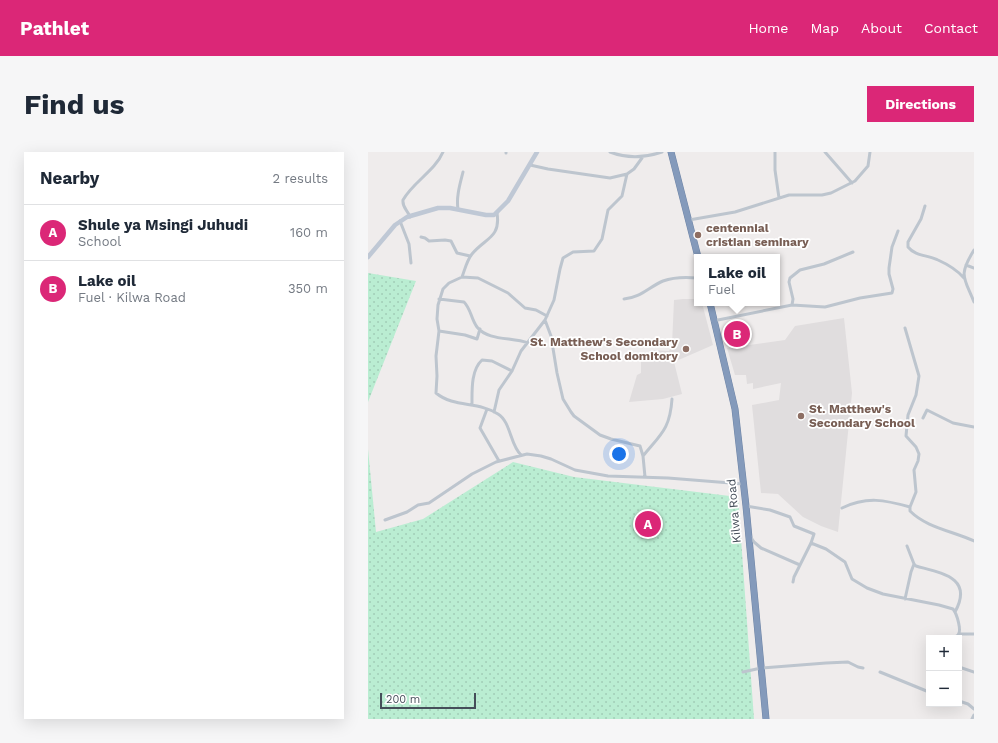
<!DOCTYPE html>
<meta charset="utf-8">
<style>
body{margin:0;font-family:"Work Sans",sans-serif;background:#f6f6f7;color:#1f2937}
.controls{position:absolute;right:12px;bottom:12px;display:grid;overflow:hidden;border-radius:0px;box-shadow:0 4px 16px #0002}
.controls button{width:36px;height:36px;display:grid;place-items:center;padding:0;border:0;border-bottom:1px solid #e0e1e3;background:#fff;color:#1f2937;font:20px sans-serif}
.scale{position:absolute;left:12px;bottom:10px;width:96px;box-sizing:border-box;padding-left:4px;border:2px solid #454e59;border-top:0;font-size:11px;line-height:14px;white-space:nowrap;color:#454e59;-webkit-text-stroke:3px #fff;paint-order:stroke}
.you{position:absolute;left:251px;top:302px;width:14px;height:14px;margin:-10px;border:3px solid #fff;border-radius:50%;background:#1a73e8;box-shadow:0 0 0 6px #1a73e833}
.badge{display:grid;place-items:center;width:26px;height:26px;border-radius:50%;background:#db2777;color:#fff;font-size:13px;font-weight:700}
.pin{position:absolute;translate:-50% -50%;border:2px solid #fff;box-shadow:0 1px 4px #0006}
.popup{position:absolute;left:326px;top:102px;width:86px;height:52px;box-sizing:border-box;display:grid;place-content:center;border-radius:0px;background:#fff;filter:drop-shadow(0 1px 3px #0005);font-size:13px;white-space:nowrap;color:#747a83}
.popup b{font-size:15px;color:#1f2937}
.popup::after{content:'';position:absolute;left:50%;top:100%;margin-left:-8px;border:8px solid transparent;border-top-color:#fff}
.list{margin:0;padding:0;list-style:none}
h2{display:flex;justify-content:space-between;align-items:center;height:52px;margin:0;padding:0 16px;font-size:17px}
h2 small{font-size:13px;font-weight:400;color:#747a83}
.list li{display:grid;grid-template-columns:26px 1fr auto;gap:12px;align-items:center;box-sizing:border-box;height:56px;padding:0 16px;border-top:1px solid #e0e1e3}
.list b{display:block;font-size:15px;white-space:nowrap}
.list p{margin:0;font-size:13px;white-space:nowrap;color:#747a83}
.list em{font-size:13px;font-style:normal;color:#747a83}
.map{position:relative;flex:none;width:606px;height:567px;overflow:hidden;border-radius:0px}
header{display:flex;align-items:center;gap:24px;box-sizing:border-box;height:56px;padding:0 20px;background:#db2777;color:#fff}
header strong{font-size:19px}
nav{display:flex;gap:22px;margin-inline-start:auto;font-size:14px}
.intro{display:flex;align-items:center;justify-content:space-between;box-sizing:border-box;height:96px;padding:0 24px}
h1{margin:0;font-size:28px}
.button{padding:10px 18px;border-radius:0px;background:#db2777;color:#fff;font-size:14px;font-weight:700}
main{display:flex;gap:24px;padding:0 24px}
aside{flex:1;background:#fff;border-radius:0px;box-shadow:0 4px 16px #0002}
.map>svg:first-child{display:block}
.education{fill:#e0ddde}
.grass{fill:url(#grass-dots)}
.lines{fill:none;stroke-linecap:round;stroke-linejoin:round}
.highway-casing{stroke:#6f85a6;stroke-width:7}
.street{stroke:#bdc5ce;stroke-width:3}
.secondary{stroke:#bfc8d5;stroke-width:4.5}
.highway{stroke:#849abb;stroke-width:6}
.education-dot{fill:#8d6e63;stroke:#fff;stroke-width:1.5}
.labels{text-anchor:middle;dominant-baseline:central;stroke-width:3.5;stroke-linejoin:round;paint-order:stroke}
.education-label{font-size:12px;font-weight:bold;fill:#785e54;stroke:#fff;text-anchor:start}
.street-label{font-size:12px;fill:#454e59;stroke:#fff}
</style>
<header>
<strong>Pathlet</strong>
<nav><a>Home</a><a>Map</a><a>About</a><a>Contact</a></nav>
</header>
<div class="intro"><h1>Find us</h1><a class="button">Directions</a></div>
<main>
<aside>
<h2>Nearby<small>2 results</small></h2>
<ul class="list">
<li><span class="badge">A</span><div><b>Shule ya Msingi Juhudi</b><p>School</p></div><em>160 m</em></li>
<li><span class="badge">B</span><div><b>Lake oil</b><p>Fuel · Kilwa Road</p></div><em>350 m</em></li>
</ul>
</aside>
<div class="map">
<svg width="606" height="567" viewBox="0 0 606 567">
<defs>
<pattern id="grass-dots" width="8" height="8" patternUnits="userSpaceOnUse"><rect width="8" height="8" fill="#baedd2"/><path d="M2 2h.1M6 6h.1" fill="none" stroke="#a1cdb7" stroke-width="1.8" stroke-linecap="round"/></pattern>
</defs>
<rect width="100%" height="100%" fill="#efecec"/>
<path class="education" d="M 315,147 L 329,147 L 329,151 L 334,151 L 345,193 L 306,210 L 314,242 L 295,247 L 261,250 L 269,223 L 273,221 L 273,204 L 281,203 L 282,198 L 301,199 L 304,193 L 306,148 Z
M 476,166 L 484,241 L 470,380 L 453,374 L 435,365 L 410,342 L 393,341 L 384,253 L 411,248 L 413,231 L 385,237 L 385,231 L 379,232 L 378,223 L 367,223 L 359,196 L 417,188 L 427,174 Z"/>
<path class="grass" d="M 0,121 L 48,129 L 0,250 Z
M 0,297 L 8,380 L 55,367 L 145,310 L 206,325 L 370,345 L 386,567 L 0,567 Z"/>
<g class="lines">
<g class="highway-casing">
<path id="highway" d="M 303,0 L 330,105
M 342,151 L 367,257 L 378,354 L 398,567"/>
</g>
<path class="street" d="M 242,0 C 260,7 276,6 294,0
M 407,0 L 407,18 L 411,46
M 457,0 L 484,31
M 138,1 L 138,0
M 162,13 L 180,17 L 242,26 L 259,22 L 266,17 L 274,6
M 557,54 L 553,67 L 540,90 L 540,95 C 547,104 560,103 570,108 C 579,112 589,118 596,126
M 90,57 C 88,45 92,32 95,20
M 42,65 C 40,58 34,56 35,48 C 45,30 67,19 75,0
M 321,68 L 367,60 L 421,43 L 454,43 L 463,41 L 487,29 L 500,14 L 502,0
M 32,69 L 41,92 L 43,111
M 53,85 L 57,86 L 61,89 L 77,88 L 83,89 L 89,101 L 102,104
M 606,98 C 590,124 596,125 606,150
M 598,113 L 606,116
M 94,125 C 97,117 99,108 104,102 C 117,86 133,86 129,61
M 71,147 L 96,150 C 103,157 103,167 109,175 C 120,189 144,185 160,191
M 256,147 C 272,146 281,135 295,129 C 306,125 318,125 329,126
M 424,153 L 425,147 L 421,130 L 422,126 L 432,118 L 456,112 L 485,100
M 177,168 L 183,184 L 189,221 L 195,247 L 203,260 L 206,264 L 232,283 L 243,287 L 272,294 L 275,304 L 277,325
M 345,169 L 424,153 L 457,155 L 492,146 L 524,141 L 525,137 L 521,122 L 521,116 L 524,95 L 530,79
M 537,176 L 551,224 L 548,243 L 540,263 L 538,284 L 548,295 L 551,302 L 550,309 L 546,318 L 548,340 L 542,355 L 542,359 C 559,376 585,379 606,389
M 71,179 L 97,183 L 109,187 L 112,177
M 104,252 C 104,238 103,218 114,208 L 124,209 L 144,219
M 119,257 L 112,276 L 131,309
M 126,260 L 131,238 L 144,219 L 153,199 L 177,168 L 186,148 L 192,117 L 195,106 L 205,100 L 226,99 L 234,87 L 240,58 L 254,44 L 259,22
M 555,266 L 559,258 L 585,271 L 606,275
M 153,303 C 142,293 143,270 130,262 C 110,249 86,256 68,241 L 69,224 L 68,204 L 71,179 L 69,167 L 70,153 L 75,137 L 81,131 L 94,125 L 110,126 L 140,141 L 157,156 L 168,158 L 179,164
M 275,304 C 293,282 302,277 304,247
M 378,354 L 402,358 L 422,365 L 426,374 L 446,382 L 443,391 L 426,425 L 425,430
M 474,356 C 499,344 517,348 542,355
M 17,368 L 39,360 L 50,353 L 61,351 L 104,322 L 128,310 L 159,302 L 173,304 L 183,307 L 207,318 L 240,324 L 300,326 L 375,332
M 382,384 L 386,390 L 393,396 L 432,413
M 443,391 L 458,397 L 477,410 L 484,427 L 499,436 L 515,442 L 571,453 L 585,457 C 589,462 594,479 590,483 C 589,484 584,486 583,486
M 539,394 L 546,412 L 548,414 C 573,421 606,425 587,460
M 537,447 L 543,420 L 546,412
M 591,482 L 606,482
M 591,515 L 606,520
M 375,520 L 393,516 L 458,511 L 480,510 L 490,515 L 495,516
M 512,520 L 561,540
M 591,549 L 600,552 L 606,557
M 604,567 L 606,563"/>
<path class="secondary" d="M 0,105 L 27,73 L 39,65 L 70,56 L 82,56 L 118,63 L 126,63 L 140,49 L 169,0"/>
<use href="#highway" class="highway"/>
</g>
<g class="education-dot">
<circle cx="330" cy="83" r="4"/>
<circle cx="318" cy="197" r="4"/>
<circle cx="433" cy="264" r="4"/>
</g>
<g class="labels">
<g class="education-label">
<text x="338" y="76">centennial<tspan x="338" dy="14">cristian seminary</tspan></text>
<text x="310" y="190" text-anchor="end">St. Matthew's Secondary<tspan x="310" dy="14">School domitory</tspan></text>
<text x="441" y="257">St. Matthew's<tspan x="441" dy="14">Secondary School</tspan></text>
</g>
<g class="street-label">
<text transform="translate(366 359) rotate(-95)">Kilwa Road</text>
</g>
</g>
</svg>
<div class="controls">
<button>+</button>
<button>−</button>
</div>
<div class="scale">200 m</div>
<div class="you"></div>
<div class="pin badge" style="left:280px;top:372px">A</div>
<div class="pin badge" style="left:369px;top:182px">B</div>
<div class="popup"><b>Lake oil</b>Fuel</div>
</div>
</main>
